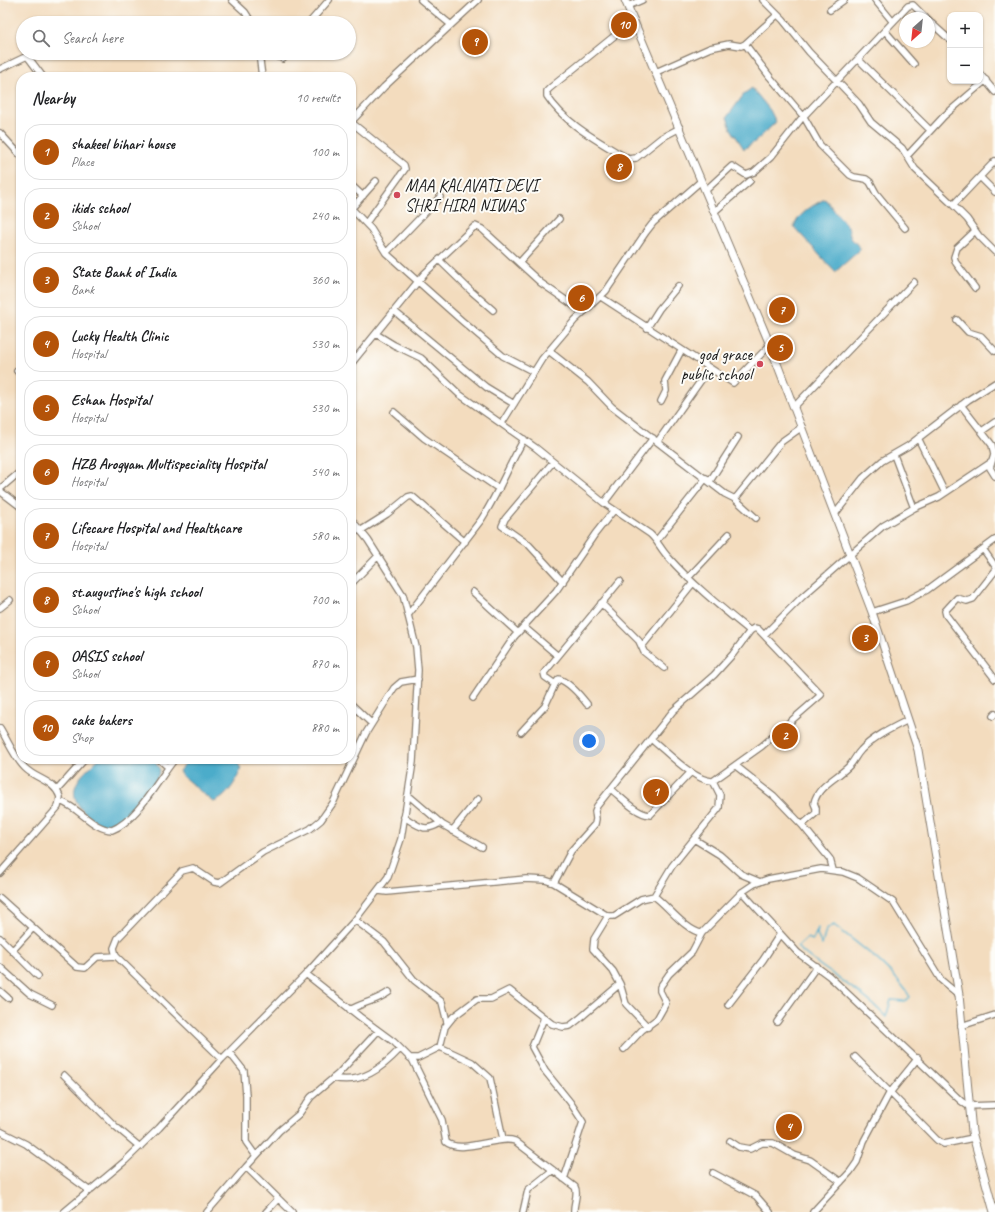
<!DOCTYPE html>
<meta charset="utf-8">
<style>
body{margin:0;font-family:Caveat,sans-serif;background:#f2f2f2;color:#202124}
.controls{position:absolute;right:12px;top:12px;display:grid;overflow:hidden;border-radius:8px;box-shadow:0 1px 3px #0004}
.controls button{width:36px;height:36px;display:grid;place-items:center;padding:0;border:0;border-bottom:1px solid #e0e0e0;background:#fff;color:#202124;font:20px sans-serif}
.compass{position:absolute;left:899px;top:12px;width:36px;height:36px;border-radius:50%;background:#fff;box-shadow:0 1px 3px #0004;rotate:207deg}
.you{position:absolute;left:589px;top:741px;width:14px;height:14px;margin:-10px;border:3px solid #fff;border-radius:50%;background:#1a73e8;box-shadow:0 0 0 6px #1a73e833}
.badge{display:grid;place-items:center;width:26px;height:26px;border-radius:50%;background:#b45309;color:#fff;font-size:13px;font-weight:700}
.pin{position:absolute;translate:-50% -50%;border:2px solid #fff;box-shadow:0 1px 4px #0006}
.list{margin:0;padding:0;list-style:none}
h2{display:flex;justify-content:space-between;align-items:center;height:52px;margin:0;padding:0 16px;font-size:17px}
h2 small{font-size:13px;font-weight:400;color:#757577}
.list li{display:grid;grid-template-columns:26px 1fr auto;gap:12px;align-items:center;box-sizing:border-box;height:56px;margin:0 8px 8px;padding:0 8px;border:1px solid #e0e0e0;border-radius:16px}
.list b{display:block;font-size:15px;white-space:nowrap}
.list p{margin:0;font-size:13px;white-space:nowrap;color:#757577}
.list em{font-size:13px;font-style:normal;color:#757577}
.icon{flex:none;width:22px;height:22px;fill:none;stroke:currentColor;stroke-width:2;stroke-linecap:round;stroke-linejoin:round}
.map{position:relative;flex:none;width:995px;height:1212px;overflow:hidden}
.search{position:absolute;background:#fff;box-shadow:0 1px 3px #0004;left:16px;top:16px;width:340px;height:44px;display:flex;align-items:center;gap:10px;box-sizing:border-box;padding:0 14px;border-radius:22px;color:#757577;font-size:15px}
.panel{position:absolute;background:#fff;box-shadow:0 1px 3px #0004;left:16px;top:72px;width:340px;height:692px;border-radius:16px}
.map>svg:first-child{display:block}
.water{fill:#4bacca;stroke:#346473}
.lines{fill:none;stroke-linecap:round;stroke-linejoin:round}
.stream{stroke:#4bacca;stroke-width:1.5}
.minor-casing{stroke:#887c6d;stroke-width:8}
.secondary-casing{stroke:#887c6d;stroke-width:9}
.minor{stroke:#fff;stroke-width:5.5}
.secondary{stroke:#fff;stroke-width:7}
.poi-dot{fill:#d1495b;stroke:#fdfcf7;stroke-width:1.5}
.labels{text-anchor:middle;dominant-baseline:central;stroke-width:4;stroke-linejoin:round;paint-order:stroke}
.poi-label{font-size:17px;fill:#1c1c1c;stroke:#fdfcf7;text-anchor:start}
</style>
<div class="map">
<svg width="995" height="1212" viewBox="0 0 995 1212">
<rect width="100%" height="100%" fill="#fdfcf7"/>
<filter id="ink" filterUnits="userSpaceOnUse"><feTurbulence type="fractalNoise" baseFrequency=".025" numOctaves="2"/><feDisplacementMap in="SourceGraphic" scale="8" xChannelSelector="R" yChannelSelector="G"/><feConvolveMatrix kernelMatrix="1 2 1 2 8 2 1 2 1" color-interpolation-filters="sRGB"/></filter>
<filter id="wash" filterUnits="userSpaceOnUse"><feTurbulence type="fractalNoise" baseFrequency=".012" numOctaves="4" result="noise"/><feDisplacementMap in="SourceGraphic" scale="16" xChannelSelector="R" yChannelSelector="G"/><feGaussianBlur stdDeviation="0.9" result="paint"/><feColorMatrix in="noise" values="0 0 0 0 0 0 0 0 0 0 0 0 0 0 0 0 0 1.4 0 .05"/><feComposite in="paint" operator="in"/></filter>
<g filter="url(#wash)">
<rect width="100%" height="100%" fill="#f3dcbe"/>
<path class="water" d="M 752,88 L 770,110 L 776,122 L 756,141 L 744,149 L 731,129 L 727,117 L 745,93 Z
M 825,199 L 848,227 L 851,238 L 861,249 L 835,272 L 794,227 C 797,215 814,204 825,199 Z
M 98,759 L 154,759 L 160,770 C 153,794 134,807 117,825 C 100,831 70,807 75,788 C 78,776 90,768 98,759 Z
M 189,759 L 236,759 L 241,769 C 237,781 225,800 213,802 L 181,775 L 179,771 Z"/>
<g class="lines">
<path class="stream" d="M 834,925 C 859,945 894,969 910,997 L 905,1001 L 891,1000 L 886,1017 C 860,989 825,972 797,947 L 807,938 L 813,940 L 818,928 L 817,935 L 822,945 L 826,930 Z"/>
</g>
</g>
<g filter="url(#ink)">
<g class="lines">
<g class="minor-casing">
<path id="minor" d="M 232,0 L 245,12 L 252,23
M 421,0 L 450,24
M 763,0 L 783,20 L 809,52 L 859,104 L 871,122 L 902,148 L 915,169 L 953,205 L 967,219 L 979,236 L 995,252
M 875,0 L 893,22
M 628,6 L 642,0
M 830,10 L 844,0
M 634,20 L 550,88 L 547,91 L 547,96 C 566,125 599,141 628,159 L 636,158 L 661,138 L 680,128
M 929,21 L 950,40
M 309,23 L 329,0
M 885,31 L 914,64
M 745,44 L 770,77 L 804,117 L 820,145 L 850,175 L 854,177 L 866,179 L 870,182 L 876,193 L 905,228
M 259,53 L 262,77
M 272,53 L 283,59 L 289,53
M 859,60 L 930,130
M 0,69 L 25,57 L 28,57 L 43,77
M 656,72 L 710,48 L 729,44 L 741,46 L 745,44 L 777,15
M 980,74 L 995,92
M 0,133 L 21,156
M 907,156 L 944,116 L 986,80
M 980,177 L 995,192
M 351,185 L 363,196
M 705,191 L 732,166 L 746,175 L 754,172 L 771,157 L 801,119 L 908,6 L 913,5 L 926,18
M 953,205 L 995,161
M 351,208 L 371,229 L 386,253 L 461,320 L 503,356 L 534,372
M 351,209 L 376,181
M 714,212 L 750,181
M 366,223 L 405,169 L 404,165 L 351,122 L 384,87 L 478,0
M 975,231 L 957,248 L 954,257 L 956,263 L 975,288
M 386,253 L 440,197
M 439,260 L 471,291 L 493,310
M 519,263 L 559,219
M 601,297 L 733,383 L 770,345
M 394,311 L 486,387 L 514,404
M 957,320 L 968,332 L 981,336 L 995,351
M 647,328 L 659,309 L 678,286
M 376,334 L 394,345 L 421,358 L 459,394 L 536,448 L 604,503 L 650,534 C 658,541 661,550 669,558 C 693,585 722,608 750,631 L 754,628 L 758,629 L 821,695 L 762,746 L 713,781 C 695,782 665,750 651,739
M 549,351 L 588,382 L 612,407 L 725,494 L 735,499 L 756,518
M 351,364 L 424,274 L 475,226 L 482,229 L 541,283 L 583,312
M 17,371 L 21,375
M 661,401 L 666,391 L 665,381 L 681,351
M 961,405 L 992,445 L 994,455 L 990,468 L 995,476
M 794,407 L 914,282
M 394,412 L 424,438 L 499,489
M 502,423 L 542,359 L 575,320 L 606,291 L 646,232 L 653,223 L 701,181
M 982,431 L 995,422
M 918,438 L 945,493
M 658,441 L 709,369
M 894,455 L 914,508
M 553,462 L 505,519 L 502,526 L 529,545 L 563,582
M 710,481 L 738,437
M 0,489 L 21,471
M 0,491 L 21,507
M 735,499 L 781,442 L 802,427
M 604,503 L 653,438
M 835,514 L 863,478 L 882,461 L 908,446 L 968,400 L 995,383
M 360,531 L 387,514 L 408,497 L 412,496 L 465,542
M 657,540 L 706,478
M 983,549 L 995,566
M 995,571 L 973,599 L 967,601 L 957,598 L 945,611 L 946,615 L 995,679
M 688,578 L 729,534
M 351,584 L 378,556
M 473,592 L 518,633
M 601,603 L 639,641 L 644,652 L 664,668
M 0,608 L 10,600
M 872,612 L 906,601 L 927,590 L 995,540
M 408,615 L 481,520 C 498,494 509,465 524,439
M 524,627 L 558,656
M 764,635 L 803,596 L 883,526 L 914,508 L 939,497 L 990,463
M 643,645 L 693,583
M 473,698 L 514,637 L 556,591 L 595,534 L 614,510
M 351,704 L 371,723
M 587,704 C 580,695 570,683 559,679 L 555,684 L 545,677 L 544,673 L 620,581
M 993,716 L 995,714
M 0,728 C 8,741 14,757 25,768 C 37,780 54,780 60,797 L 58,807 L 52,814 L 0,873
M 521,732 L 545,706 L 555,684
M 159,759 L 168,767
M 736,766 L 774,796 L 802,825
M 58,789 L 85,759
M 611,789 C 622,798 636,814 650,815 L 691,772
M 408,795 L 443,825 L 482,847
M 60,801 C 80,808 92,829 112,830 C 138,820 158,779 175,759
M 404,817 C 419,826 424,833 440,823
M 452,831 L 478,799
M 694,839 L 720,855 L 741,874 L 760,882
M 833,870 L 830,859 L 802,825 L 816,813 L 816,808 L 814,803 C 818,785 838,778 850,765 C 854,761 856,755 861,750 C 873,737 892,728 908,720
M 554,883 L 571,851 L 595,824 L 596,819 L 595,811 L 597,806 L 673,711 L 714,675 L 733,654 L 750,631
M 379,891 L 387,892 L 526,879 L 545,880 L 554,883 L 608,916 L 614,916 L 641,899 L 654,896 C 667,905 687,932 702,933 L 742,892 L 798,953 L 829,976 L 961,1101 L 968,1106 L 995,1105
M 742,892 L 754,884 L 768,879 L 821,869 L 843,872 L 858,878 L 893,902 L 941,980 L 959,995
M 654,896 L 672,866 L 719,808 L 720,795 L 713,781
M 0,898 L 77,967 L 85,968 L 97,957 L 116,956
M 608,916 L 594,939 L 593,949 L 613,971 L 620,984 L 626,1004 L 648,1027
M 355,920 L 384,942 L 414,980 L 442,1002 L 447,1022
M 0,938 L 38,976
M 12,951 L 32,929
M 0,967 L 30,994 L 52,1005
M 306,974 L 360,1017 L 394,1042 L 410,1058 L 418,1058 L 440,1047 L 472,1062 L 490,1078 L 503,1139
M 0,991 L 8,998
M 728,1005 L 763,960 L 780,934
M 350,1010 C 363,1002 377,1001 389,992
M 544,1018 L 532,1047 L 545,1071 L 570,1102 L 583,1122 L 564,1179
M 777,1022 L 817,966
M 961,1026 L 995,1015
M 440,1047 L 445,1027 L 453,1017 L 477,999 L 491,999 L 509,990 L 552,1024 L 563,1027 L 570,1026 L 579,1019 L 620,984
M 624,1049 L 642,1030 L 657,1019 L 666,1003 L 660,991 L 660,987 L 669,974 L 692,952 L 702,933
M 229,1052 L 244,1071 L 246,1095 L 246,1142 L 256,1156
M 855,1057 L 937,1140 L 944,1144 L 973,1138
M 222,1059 L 116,956 L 114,948 L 118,938 L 182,871 L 193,868 L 214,882 L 220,883 L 263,852 L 310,829 L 321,820 L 333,803 L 366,733 L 394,688 L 401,682 L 418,679
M 412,1059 L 442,1120 L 446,1142 C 461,1155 497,1135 515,1141 L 575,1187 C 579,1194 573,1204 574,1212
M 64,1075 L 115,1126 L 140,1147
M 333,1078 C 361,1085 382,1068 400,1049
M 0,1131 L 26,1144 L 90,1191
M 730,1141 L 739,1147 L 750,1149 L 762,1143 L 773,1143 L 794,1155 L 810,1160 L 841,1182
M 713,1173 L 756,1196 L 770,1212
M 64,1212 L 125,1161 L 159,1128 L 222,1059 L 306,974 L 355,920 L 388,877 L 401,839 L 413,762 L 418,670 L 416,647 L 403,595 L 368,540 L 351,519
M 207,1212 L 246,1167
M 266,1212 L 278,1199
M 292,1212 L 246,1167 L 279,1131 L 299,1114 L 311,1097 L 338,1074 L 378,1031
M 523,1212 L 528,1190 L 553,1170
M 813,1212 L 850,1172 L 857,1162 L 864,1141 L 889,1094 L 918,1058"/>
</g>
<g class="secondary-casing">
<path id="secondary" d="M 625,0 L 768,340 L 872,612 L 918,750 L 959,995 L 972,1132 L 994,1212"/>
</g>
<use href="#minor" class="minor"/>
<use href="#secondary" class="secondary"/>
</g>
</g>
<g class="poi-dot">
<circle cx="397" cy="195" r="4"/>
<circle cx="760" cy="364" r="4"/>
</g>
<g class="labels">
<g class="poi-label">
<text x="405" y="185">MAA KALAVATI DEVI<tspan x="405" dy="20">SHRI HIRA NIWAS</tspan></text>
<text x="752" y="354" text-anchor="end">god grace<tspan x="752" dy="20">public school</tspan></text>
</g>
</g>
</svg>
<div class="controls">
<button>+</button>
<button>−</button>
</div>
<svg class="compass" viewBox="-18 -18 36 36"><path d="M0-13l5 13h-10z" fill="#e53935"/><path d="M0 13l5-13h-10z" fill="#757577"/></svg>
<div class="you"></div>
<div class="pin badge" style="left:656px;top:792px">1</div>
<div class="pin badge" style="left:785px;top:736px">2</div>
<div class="pin badge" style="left:865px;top:638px">3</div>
<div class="pin badge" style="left:789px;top:1127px">4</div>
<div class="pin badge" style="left:780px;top:348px">5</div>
<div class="pin badge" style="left:581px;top:298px">6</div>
<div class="pin badge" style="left:782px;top:310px">7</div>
<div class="pin badge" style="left:619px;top:167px">8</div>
<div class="pin badge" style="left:475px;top:42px">9</div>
<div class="pin badge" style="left:624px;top:25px">10</div>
<div class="search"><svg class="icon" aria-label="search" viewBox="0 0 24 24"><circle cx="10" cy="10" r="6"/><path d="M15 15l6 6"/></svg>Search here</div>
<section class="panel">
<h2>Nearby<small>10 results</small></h2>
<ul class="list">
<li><span class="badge">1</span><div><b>shakeel bihari house</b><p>Place</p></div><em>100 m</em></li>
<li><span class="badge">2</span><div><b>ikids school</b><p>School</p></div><em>240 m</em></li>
<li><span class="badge">3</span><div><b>State Bank of India</b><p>Bank</p></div><em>360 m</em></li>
<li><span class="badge">4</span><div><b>Lucky Health Clinic</b><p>Hospital</p></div><em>530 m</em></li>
<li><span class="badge">5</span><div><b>Eshan Hospital</b><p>Hospital</p></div><em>530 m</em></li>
<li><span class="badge">6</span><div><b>HZB Arogyam Multispeciality Hospital</b><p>Hospital</p></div><em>540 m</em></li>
<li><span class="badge">7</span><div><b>Lifecare Hospital and Healthcare</b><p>Hospital</p></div><em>580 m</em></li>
<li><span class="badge">8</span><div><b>st.augustine's high school</b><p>School</p></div><em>700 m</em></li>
<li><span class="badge">9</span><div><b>OASIS school</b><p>School</p></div><em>870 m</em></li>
<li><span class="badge">10</span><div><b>cake bakers</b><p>Shop</p></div><em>880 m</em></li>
</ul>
</section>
</div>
